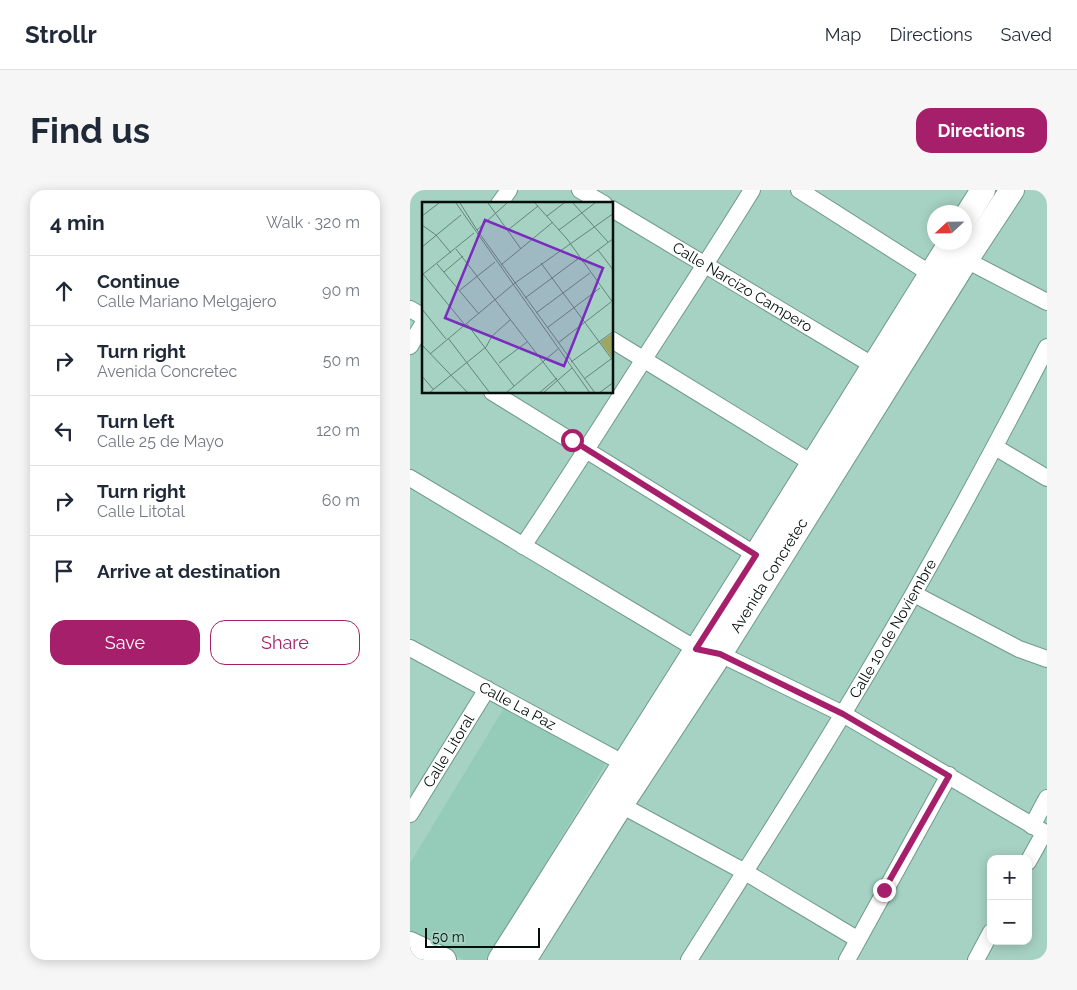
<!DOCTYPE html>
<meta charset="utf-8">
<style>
body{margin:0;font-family:Raleway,sans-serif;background:#f6f6f7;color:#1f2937}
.controls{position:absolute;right:15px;bottom:15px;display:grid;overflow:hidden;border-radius:10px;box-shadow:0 2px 12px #0003}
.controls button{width:45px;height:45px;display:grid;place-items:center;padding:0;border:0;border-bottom:1px solid #e0e1e3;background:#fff;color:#1f2937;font:25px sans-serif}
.compass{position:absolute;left:517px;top:15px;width:45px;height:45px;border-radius:50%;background:#fff;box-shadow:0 2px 12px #0003;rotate:248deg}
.scale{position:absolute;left:15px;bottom:12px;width:115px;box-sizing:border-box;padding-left:5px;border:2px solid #020f0b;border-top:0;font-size:14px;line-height:18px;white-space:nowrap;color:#020f0b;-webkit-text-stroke:4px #a6d2c3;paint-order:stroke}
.stop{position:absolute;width:15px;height:15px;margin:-11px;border:4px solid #a61f6a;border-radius:50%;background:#fff}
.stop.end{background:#a61f6a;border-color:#fff;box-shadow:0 1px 5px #0008}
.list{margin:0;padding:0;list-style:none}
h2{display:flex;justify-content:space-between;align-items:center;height:65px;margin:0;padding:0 20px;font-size:21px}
h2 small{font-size:16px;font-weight:400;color:#747a83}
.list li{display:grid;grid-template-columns:32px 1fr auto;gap:15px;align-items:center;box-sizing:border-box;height:70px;padding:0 20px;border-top:1px solid #e0e1e3}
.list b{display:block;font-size:19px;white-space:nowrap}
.list p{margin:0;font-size:16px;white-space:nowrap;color:#747a83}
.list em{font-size:16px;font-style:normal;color:#747a83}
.actions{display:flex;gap:10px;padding:15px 20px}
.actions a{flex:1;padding:11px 0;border:1px solid #a61f6a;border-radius:15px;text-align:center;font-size:18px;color:#a61f6a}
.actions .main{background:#a61f6a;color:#fff}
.icon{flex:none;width:28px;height:28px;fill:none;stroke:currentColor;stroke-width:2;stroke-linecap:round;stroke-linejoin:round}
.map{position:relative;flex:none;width:637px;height:770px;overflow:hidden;border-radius:15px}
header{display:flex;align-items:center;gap:30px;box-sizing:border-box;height:70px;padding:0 25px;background:#fff;border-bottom:1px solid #e0e1e3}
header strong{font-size:24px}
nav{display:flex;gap:28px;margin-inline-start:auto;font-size:18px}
.intro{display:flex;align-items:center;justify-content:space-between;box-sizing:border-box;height:120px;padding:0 30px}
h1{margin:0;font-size:35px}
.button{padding:12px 22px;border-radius:15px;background:#a61f6a;color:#fff;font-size:18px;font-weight:700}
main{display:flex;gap:30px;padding:0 30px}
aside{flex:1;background:#fff;border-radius:15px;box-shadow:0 2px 12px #0003}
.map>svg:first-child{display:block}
.built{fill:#95cbb9}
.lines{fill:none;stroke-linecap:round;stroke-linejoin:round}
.street-casing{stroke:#6f998c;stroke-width:18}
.secondary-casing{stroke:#6f998c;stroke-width:26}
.street{stroke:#fff;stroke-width:16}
.secondary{stroke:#fff;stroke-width:24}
.route{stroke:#a61f6a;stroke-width:6}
.labels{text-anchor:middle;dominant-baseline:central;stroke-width:5;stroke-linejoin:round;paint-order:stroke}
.street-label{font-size:15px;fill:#020f0b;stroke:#a6d2c3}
.inset-road{fill:none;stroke:#648479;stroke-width:1}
.view{fill:#7b2cbf;fill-opacity:0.15;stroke:#7b2cbf;stroke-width:2.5}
.inset-edge{fill:none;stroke:#020f0b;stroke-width:2.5}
</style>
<header>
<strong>Strollr</strong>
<nav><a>Map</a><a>Directions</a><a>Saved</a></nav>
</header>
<div class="intro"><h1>Find us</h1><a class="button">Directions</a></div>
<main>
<aside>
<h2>4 min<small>Walk · 320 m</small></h2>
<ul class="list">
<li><svg class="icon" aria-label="ahead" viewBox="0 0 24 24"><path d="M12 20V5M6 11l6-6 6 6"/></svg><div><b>Continue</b><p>Calle Mariano Melgajero</p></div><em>90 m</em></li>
<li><svg class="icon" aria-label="right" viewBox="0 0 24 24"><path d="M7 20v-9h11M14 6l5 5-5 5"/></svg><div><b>Turn right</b><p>Avenida Concretec</p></div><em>50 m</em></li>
<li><svg class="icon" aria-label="left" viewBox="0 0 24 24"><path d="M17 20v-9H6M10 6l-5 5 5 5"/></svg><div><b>Turn left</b><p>Calle 25 de Mayo</p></div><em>120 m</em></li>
<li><svg class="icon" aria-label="right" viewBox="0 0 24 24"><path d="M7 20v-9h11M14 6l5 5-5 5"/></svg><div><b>Turn right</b><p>Calle Litotal</p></div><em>60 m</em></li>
<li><svg class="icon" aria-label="arrive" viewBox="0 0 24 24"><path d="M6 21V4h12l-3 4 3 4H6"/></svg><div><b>Arrive at destination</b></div></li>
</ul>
<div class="actions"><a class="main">Save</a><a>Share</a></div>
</aside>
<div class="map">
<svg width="637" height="770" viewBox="0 0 637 770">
<rect width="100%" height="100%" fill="#a6d2c3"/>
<path class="built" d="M 94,518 L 196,573 L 77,770 L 54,770 L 0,742 L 0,673 Z"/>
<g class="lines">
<g class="street-casing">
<g id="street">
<path d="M 170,0 L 194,14"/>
<path d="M 389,0 L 521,84"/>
<path d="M 89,14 L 99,0"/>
<path id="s1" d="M 202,19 L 464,176"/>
<path d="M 556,70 L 637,112"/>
<path d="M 0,119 L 14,127"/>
<path d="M 202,150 L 402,273"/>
<path d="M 0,156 L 14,132"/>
<path d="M 82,202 L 346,365"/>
<path d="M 585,257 L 637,288"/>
<path d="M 0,288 L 286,459 L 310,464 L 433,524 L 637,644"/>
<path d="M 113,356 C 154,295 194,232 234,169 C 270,113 307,57 342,0"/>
<path d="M 504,404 L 609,459 L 637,469"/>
<path id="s2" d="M 0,458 L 215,574"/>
<path d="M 211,615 L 335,682 L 447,749"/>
<path id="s3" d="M 0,624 L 77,499"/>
<path d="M 622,636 L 637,608"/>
<path d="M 618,672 L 634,643"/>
<path id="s4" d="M 279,770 C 356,649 433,528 504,403 C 550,322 594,240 637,157"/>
<path d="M 437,770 L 539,585"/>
<path d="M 566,770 L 581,742"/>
</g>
</g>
<g class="secondary-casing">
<g id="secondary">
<path d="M 554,30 L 573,0"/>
<path d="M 0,754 L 34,770"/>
<path d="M 90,770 L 346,365 L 541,52"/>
<path id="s5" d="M 114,770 L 211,615 L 310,464 L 556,70 L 602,0"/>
</g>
</g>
<use href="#street" class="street"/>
<use href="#secondary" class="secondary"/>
</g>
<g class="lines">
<path class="route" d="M 162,250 L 346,365 L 286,459 L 310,464 L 433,524 L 539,586 L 474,700"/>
</g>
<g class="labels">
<g class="street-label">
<text stroke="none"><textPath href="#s1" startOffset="152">Calle Narcizo Campero</textPath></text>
<text stroke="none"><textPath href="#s5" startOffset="456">Avenida Concretec</textPath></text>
<text stroke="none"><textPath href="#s4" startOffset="389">Calle 10 de Noviembre</textPath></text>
<text stroke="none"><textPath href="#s2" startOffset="122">Calle La Paz</textPath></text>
<text stroke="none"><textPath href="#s3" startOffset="74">Calle Litoral</textPath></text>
</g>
</g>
<g transform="translate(12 12)">
<rect width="191" height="191" fill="#a6d2c3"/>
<path d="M 191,131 L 191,157 L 178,140 Z" fill="#a0a65f"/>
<path class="inset-road" d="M 34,1 L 168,191M 38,1 L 55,28 L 173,191M 66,1 L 99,47M 113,1 L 145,37 L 192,102M 151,1 L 186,40M 0,14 L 17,1M 125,14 L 142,1M 0,23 L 14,33 L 29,51M 55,28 L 85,1M 86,28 L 116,4M 137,28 L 173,1M 0,45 L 39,13M 34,47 L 145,191M 176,48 L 192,69M 160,60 L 192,36M 119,61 L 192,160M 15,62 L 57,112M 79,63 L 131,20M 22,70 L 41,54M 1,72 L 43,123M 0,73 L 52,31M 38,88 L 73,60M 103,96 L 157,56M 0,107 L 24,137M 114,111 L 168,71M 45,122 L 92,184M 125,126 L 178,86M 26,136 L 68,191M 136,141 L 189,100M 0,143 L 46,191M 8,152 L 93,81 L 192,11M 149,160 L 192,129M 77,161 L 105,140M 0,174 L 11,187M 162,177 L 189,157M 7,191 L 64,145 L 70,134 L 88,118M 84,191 L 136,147M 117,191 L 135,176M 121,191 L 150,166M 177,191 L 192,180"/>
<path class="view" d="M 63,18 L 181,66 L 142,164 L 23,116 Z"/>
<rect width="191" height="191" class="inset-edge"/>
</g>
</svg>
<div class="controls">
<button>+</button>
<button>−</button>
</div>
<svg class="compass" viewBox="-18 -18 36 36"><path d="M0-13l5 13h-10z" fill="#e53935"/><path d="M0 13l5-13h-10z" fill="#747a83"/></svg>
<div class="scale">50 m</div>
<div class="stop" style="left:162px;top:250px"></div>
<div class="stop end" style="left:474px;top:700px"></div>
</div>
</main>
